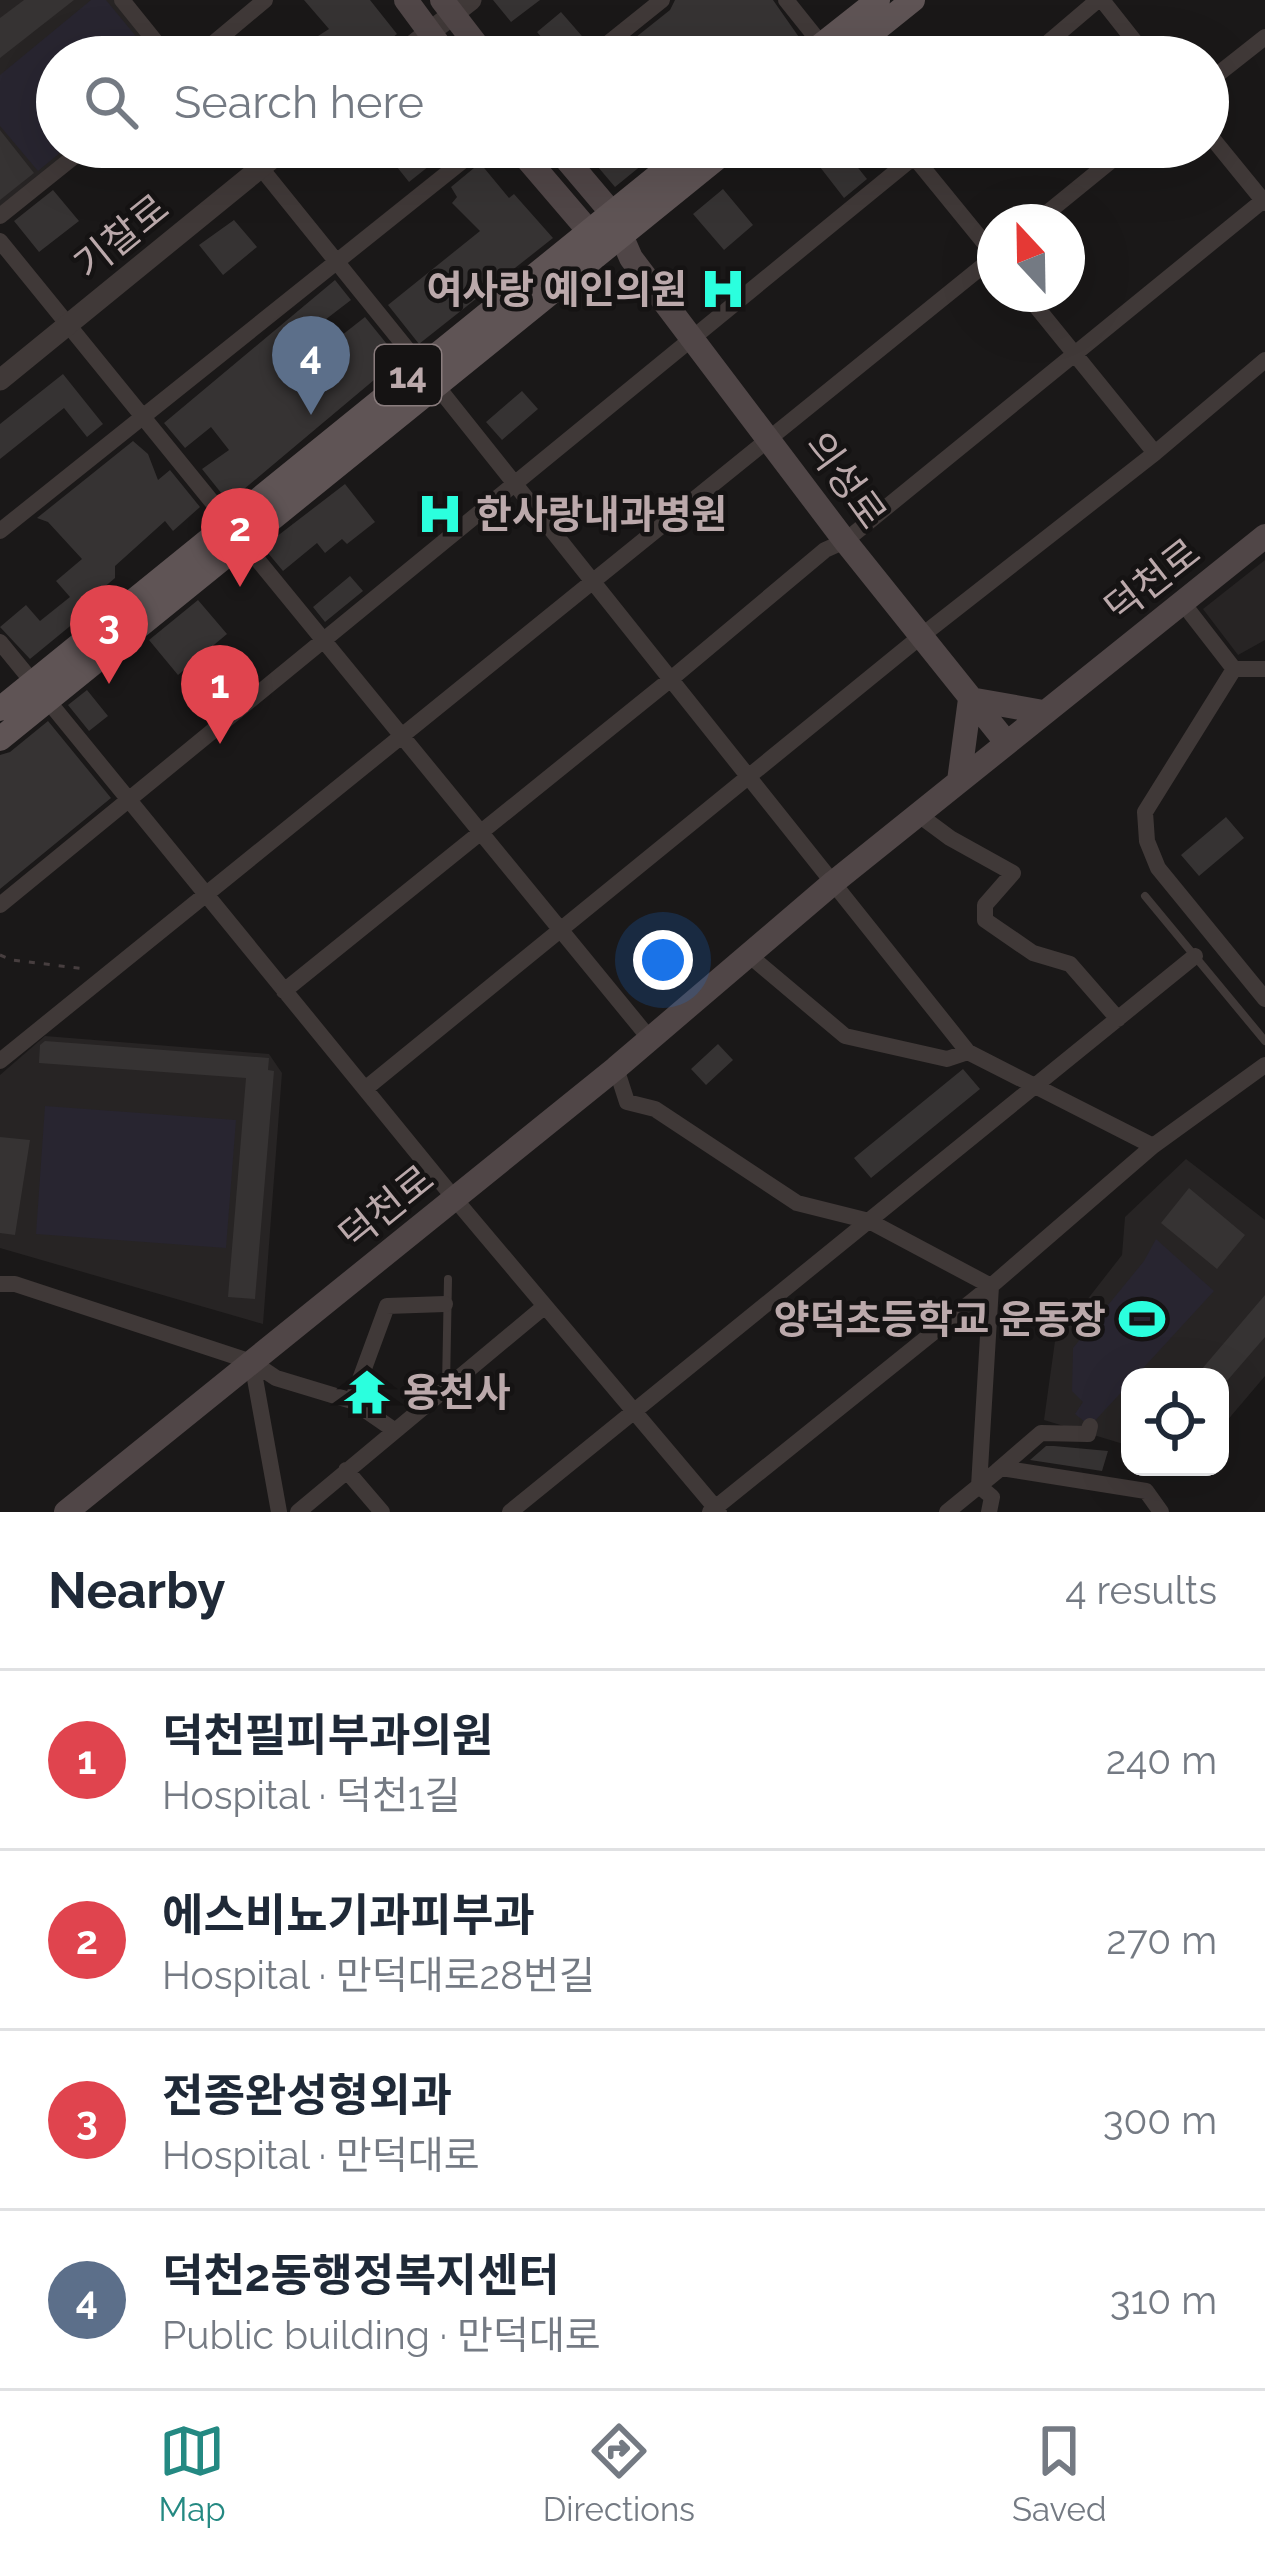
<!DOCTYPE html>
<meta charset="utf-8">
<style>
body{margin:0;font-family:Raleway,"Noto Sans KR",sans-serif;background:#f2f2f3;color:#1f2937}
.controls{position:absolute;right:36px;bottom:36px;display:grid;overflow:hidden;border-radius:24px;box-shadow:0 12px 48px #0002}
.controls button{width:108px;height:108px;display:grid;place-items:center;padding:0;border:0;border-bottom:3px solid #e0e1e3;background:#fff;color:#1f2937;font:60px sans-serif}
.compass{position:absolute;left:977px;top:204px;width:108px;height:108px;border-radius:50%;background:#fff;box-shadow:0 12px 48px #0002;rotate:338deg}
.you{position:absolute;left:663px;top:960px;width:42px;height:42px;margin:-30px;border:9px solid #fff;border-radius:50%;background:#1a73e8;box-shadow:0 0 0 18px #1a73e833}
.badge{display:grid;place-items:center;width:78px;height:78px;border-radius:50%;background:#248982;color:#fff;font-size:39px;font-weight:700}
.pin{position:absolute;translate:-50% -99px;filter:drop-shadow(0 3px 6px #0008)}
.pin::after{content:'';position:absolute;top:63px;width:42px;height:36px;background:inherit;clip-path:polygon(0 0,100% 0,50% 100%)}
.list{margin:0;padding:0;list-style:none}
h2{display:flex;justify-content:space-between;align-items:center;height:156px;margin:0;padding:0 48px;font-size:51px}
h2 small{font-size:39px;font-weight:400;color:#747a83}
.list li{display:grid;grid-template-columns:78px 1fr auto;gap:36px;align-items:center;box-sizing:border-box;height:180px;padding:0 48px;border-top:3px solid #e0e1e3}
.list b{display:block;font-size:45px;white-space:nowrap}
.list p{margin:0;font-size:39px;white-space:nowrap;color:#747a83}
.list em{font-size:39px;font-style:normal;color:#747a83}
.icon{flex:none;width:66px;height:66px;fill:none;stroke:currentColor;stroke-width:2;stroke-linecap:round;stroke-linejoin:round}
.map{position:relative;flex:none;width:1265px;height:1512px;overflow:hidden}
.search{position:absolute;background:#fff;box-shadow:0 12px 48px #0002;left:36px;right:36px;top:36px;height:132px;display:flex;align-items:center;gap:30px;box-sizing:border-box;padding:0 42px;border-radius:66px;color:#747a83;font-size:45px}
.sheet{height:876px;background:#fff}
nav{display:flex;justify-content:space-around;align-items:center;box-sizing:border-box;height:168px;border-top:3px solid #e0e1e3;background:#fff;font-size:33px;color:#747a83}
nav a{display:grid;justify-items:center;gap:6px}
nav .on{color:#248982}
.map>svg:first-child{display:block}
.built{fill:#272424}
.green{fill:#282530}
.building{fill:#363333}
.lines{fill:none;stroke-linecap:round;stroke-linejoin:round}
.path{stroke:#473e3f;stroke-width:3;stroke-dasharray:6 9;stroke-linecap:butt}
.service{stroke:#403938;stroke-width:8}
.minor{stroke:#403938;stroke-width:16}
.tertiary{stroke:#403938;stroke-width:21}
.secondary{stroke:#504647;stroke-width:24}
.primary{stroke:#5f5455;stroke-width:24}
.labels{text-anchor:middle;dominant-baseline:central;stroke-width:9;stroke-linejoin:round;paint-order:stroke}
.shield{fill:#151313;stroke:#897c7d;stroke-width:3}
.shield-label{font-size:36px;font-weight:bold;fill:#bba9ab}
.street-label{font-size:39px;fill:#bba9ab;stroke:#151313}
.poi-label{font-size:39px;font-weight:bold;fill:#bba9ab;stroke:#151313;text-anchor:end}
</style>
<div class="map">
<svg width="1265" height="1512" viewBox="0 0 1265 1512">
<rect width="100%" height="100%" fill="#1a1818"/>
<path class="built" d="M 0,0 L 115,0 L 159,57 L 57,57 L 57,147 L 75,147 L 0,206 Z
M 1265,560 L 1265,640 L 1238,655 L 1203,609 Z
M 45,1036 L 269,1054 L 282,1073 L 263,1324 L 0,1248 L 0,1075 Z
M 1186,1159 L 1265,1220 L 1265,1376 L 1220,1429 L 1220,1377 L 1130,1377 L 1130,1446 L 1044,1420 L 1055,1341 L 1122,1255 L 1125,1217 Z"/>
<path class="green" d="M 91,0 L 106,0 L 153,57 L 57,57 L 57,147 L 67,147 L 38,171 L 0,126 L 0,75 Z
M 45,1106 L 236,1120 L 226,1248 L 36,1234 Z
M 1156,1239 L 1214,1291 L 1135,1377 L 1130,1377 L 1130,1383 L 1090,1426 L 1075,1414 L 1083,1402 L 1072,1391 L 1073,1348 L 1144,1261 Z"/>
<path class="building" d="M 24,0 L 74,0 L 0,58 L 0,18 Z
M 304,0 L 370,0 L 397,34 L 367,57 L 327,57 L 317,45 L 323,40 L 318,36 L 329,29 Z
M 493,0 L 540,0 L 511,22 Z
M 675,0 L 773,0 L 801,40 L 780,57 L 611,57 L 670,10 Z
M 561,12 L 588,43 L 573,57 L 558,57 L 537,32 Z
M 0,130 L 34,173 L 0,200 Z
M 381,147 L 453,147 L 409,182 Z
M 581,147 L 664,147 L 615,187 Z
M 843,149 L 867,179 L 844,198 L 820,167 Z
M 480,163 L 509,198 L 514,194 L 553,238 L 419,344 L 388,305 L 480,231 L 452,203 L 457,197 L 451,187 Z
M 723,189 L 753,225 L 724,250 L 693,214 Z
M 53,190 L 79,221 L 39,252 L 14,221 Z
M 234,220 L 257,247 L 223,275 L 199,245 Z
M 335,280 L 351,300 L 321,323 L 337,339 L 365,317 L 399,359 L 237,495 L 226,499 L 202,469 L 229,450 L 211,427 L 185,448 L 164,423 Z
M 63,374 L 103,424 L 87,437 L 64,408 L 0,459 L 0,424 Z
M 522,391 L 538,409 L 502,440 L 486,422 Z
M 133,441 L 148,454 L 158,480 L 170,470 L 200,507 L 173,531 L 165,521 L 115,566 L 115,578 L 102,589 L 108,595 L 30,659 L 0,627 L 26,605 L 40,621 L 70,597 L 56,581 L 82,559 L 48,522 L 37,518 Z
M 345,484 L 375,522 L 347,544 L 342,539 L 325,553 L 317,543 L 283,571 L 263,547 Z
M 350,576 L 363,591 L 325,622 L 313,607 Z
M 198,600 L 227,634 L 178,675 L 149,640 Z
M 87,690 L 108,716 L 89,731 L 68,705 Z
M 48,721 L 111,798 L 0,889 L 0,755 L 10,752 Z
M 1226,817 L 1244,838 L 1199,876 L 1181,855 Z
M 45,1041 L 269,1058 L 268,1070 L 274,1071 L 255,1299 L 228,1297 L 246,1078 L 39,1063 L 40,1045 Z
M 718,1044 L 733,1060 L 706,1085 L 691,1069 Z
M 963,1069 L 980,1089 L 871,1178 L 854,1158 Z
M 0,1137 L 30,1140 L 15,1235 L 0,1233 Z
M 1189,1188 L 1245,1235 L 1217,1269 L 1161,1223 Z
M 1265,1295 L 1265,1337 L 1220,1389 L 1220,1377 L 1195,1377 Z
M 1046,1446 L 1054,1446 L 1108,1451 L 1102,1471 L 1030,1460 Z"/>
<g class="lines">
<path class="path" d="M 0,955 L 12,960 L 86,969"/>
<path class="service" d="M 1145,896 L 1265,1041
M 446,1386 L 448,1279"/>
<path class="minor" d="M 122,0 L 168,57
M 786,0 L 822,45
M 1102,0 L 1147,57
M 197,57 L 265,0
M 591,57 L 662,0
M 1031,57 L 1098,0
M 1208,82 L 1265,37
M 1208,133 L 1265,203
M 244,147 L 420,365
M 906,147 L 995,256
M 0,216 L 86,147
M 1036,222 L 1128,147
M 0,241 L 230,524
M 1026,294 L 1155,453
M 436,385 L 968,1052 L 1153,1146
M 0,531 L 480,147
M 243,542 L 650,1039
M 1182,602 L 1234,669 L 1145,812 L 1147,841 L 1158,868 L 1265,999
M 0,642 L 454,1198 L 719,1512
M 1234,669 L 1265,669
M 919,815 L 950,838 L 1013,873 L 985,905 L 985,920 L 1033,953 L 1070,964 L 1118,1019
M 0,905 L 926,147
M 750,956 L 845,1036 L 947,1059 L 968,1052
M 284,991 L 671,679 L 825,550 L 845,541 L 1265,199
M 0,1061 L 995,256
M 616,1068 L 627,1102 L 655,1109 L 797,1203 L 869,1221 L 991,1286 L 979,1486
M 365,1089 L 920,637 L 1155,453 L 1265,360
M 0,1284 L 15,1284 L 252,1362 L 276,1378 L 352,1401 L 394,1430
M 252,1362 L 279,1512
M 352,1401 L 387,1306 L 445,1304
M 346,1470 L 382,1512
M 997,1471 L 1041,1433 L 1088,1434 L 1090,1426
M 979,1486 L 992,1497 L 989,1512
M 298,1512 L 545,1306
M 510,1512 L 1195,956
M 710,1512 L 991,1286 L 1153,1146 L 1265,1065
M 947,1512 L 1001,1468 L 1146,1491 L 1161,1512"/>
<path class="tertiary" d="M 398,57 L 471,0
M 0,380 L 286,147"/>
<path class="secondary" d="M 406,0 L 448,57
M 442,0 L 486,57
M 517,147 L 588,230 L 604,241
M 556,147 L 611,212 L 631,258 L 845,541 L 1006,742
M 959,781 L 970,699 L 1043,712
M 66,1512 L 616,1068 L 834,882 L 1265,536"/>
<path class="primary" d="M 806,57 L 878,0
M 842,57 L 913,0
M 0,709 L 693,147
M 0,739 L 731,147"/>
</g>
<defs>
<g id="hospital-bare" transform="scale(3.6)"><path d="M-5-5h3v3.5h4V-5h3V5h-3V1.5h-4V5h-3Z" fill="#2bffde" stroke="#151313" stroke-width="2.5" paint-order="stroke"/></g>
<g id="stadium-bare" transform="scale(3.6)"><path d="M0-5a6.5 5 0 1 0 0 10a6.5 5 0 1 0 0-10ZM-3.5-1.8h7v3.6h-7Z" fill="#2bffde" stroke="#151313" stroke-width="2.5" paint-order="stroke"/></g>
<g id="temple-bare" transform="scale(3.6)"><path d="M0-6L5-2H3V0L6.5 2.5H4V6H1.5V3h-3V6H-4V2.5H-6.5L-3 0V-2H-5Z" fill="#2bffde" stroke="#151313" stroke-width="2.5" paint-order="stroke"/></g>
</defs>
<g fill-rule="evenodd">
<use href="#hospital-bare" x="723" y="289"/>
<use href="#hospital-bare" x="440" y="514"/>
<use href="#stadium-bare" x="1142" y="1319"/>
<use href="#temple-bare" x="367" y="1392"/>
</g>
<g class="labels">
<rect class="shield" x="375" y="345" width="66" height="60" rx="9"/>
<g class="shield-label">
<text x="408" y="375">14</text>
</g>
<g class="street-label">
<text transform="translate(121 236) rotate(-39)">기찰로</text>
<text transform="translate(846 480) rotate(54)">의성로</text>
<text transform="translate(1152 580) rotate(-38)">덕천로</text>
<text transform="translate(386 1207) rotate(-39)">덕천로</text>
</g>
<g class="poi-label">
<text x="687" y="289">여사랑 예인의원</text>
<text x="476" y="514" text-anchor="start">한사랑내과병원</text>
<text x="1106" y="1319">양덕초등학교 운동장</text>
<text x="403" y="1392" text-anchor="start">용천사</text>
</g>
</g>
</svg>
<div class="controls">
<button><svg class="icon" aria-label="locate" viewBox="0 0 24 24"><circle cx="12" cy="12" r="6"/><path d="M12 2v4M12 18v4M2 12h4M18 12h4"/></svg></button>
</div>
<svg class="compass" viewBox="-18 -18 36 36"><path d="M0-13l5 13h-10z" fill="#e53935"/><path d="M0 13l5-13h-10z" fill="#747a83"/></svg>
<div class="you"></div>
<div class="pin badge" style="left:220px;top:744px;background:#e0444e">1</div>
<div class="pin badge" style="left:240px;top:587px;background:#e0444e">2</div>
<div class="pin badge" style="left:109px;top:684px;background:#e0444e">3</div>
<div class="pin badge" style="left:311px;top:415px;background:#5c6f8a">4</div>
<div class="search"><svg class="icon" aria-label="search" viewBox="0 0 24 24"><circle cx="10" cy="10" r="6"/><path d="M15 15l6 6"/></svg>Search here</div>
</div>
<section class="sheet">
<h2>Nearby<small>4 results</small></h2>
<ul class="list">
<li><span class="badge" style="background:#e0444e">1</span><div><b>덕천필피부과의원</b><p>Hospital · 덕천1길</p></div><em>240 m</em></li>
<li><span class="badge" style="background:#e0444e">2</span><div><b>에스비뇨기과피부과</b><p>Hospital · 만덕대로28번길</p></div><em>270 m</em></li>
<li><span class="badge" style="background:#e0444e">3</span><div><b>전종완성형외과</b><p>Hospital · 만덕대로</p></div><em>300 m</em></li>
<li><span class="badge" style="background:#5c6f8a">4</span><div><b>덕천2동행정복지센터</b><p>Public building · 만덕대로</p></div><em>310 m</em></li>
</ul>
</section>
<nav>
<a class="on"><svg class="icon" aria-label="map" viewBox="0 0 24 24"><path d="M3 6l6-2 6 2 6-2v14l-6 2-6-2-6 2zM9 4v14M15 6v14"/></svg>Map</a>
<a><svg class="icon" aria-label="directions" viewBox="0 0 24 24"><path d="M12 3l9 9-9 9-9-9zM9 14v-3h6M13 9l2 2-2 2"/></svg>Directions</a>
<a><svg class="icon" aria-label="saved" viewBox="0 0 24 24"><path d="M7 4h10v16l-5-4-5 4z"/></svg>Saved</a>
</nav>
